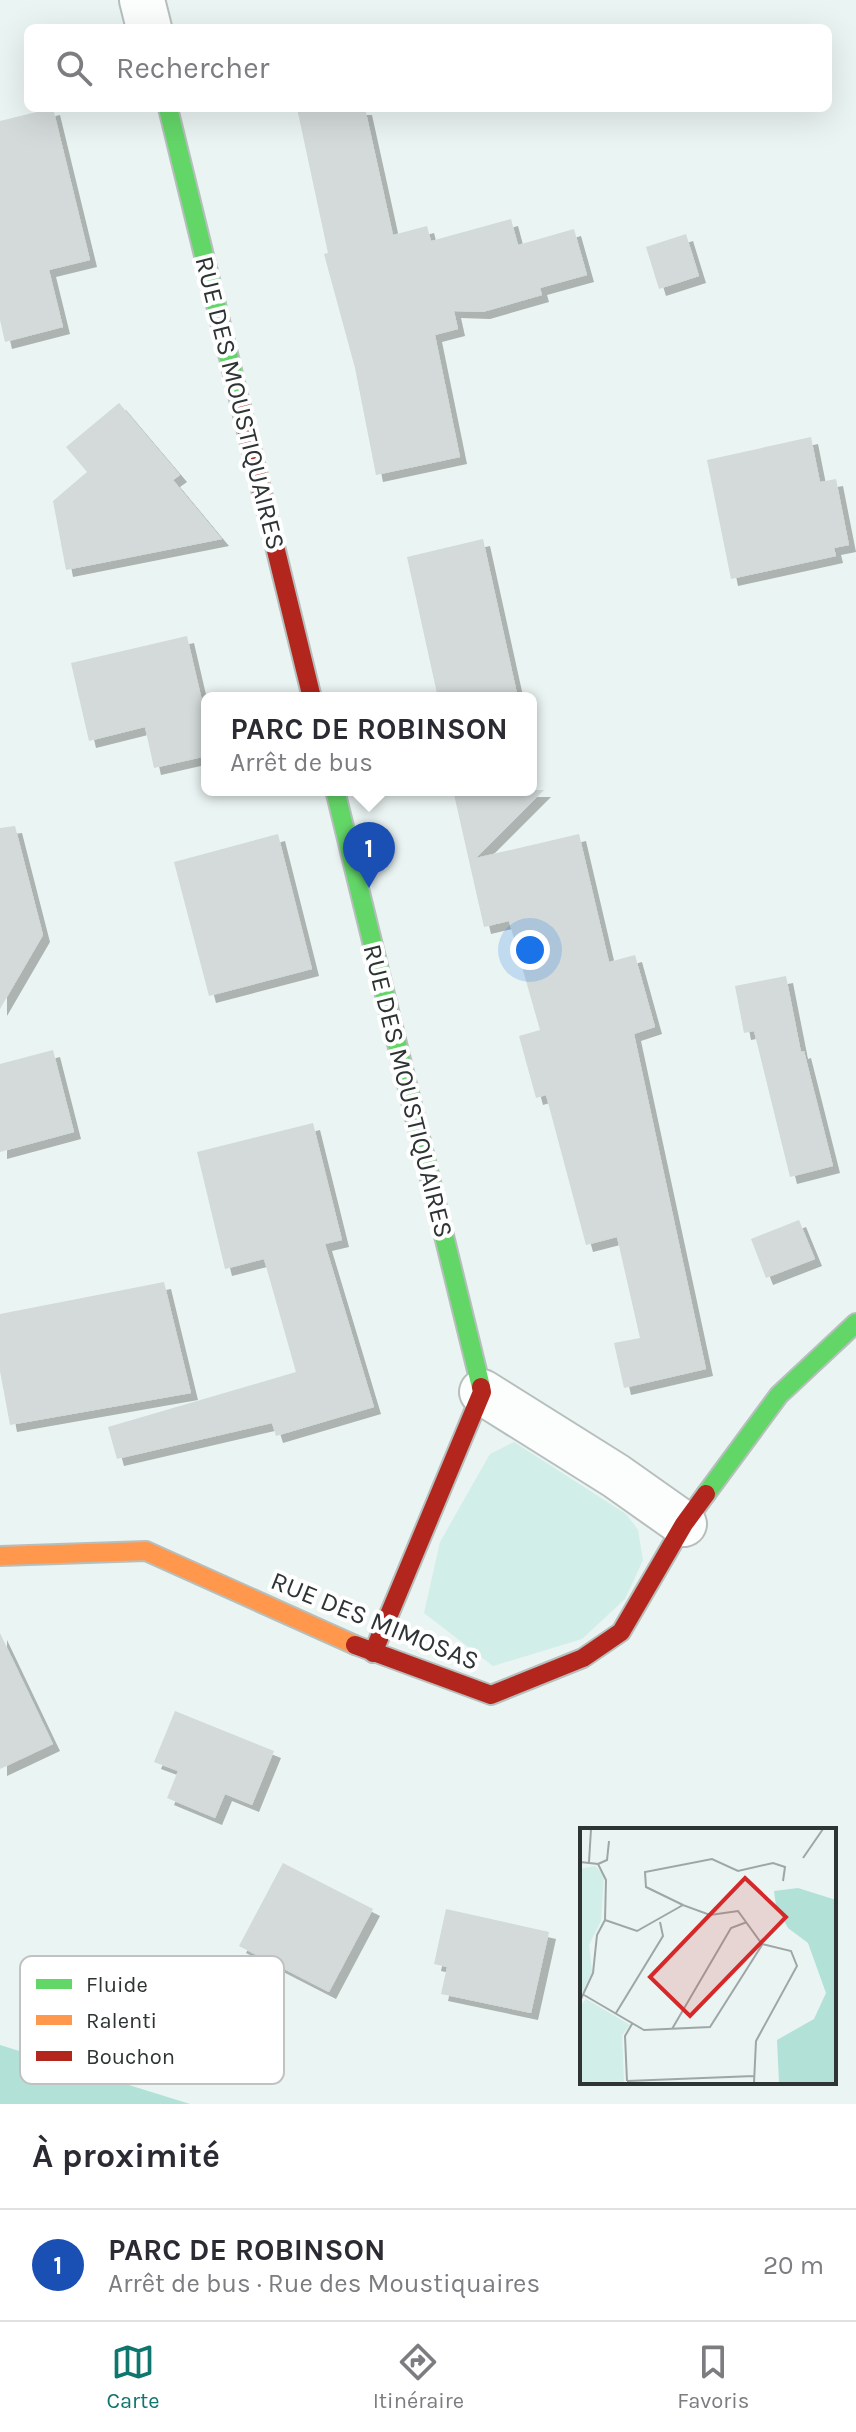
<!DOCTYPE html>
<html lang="fr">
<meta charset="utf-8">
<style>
body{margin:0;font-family:Karla,sans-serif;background:#f7f7f7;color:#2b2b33}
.you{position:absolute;left:530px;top:950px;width:28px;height:28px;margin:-20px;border:6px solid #fff;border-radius:50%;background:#1a73e8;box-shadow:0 0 0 12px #1a73e833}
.badge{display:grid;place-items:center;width:52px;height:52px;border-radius:50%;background:#0f766e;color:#fff;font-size:26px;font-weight:700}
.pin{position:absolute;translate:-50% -66px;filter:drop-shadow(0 2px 4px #0008)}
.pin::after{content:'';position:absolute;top:42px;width:28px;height:24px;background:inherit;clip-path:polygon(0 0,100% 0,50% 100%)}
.popup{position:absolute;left:201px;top:692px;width:336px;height:104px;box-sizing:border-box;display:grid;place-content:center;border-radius:12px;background:#fff;filter:drop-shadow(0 2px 6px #0005);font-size:26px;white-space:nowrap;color:#7c7c81}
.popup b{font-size:30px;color:#2b2b33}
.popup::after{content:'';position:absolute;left:50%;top:100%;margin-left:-16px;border:16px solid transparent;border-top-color:#fff}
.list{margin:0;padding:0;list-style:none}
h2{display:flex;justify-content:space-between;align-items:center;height:104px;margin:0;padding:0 32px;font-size:34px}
h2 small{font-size:26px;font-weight:400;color:#7c7c81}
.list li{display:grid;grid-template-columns:52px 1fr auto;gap:24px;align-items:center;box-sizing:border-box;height:112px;padding:0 32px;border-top:2px solid #e1e1e2}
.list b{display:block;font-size:30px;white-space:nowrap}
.list p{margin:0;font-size:26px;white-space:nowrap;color:#7c7c81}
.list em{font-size:26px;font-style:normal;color:#7c7c81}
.icon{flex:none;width:44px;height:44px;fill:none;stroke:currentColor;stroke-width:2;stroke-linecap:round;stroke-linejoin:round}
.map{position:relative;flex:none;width:856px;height:2104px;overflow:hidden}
.search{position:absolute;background:#fff;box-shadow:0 8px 32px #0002;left:24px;right:24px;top:24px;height:88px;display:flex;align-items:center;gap:20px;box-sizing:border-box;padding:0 28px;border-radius:12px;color:#7c7c81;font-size:30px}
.sheet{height:216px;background:#fff}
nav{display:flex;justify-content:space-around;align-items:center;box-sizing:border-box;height:112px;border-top:2px solid #e1e1e2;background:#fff;font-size:22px;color:#7c7c81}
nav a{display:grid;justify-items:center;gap:4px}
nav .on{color:#0f766e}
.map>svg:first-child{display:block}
.green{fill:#d1eee9}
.forest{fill:#b2e1d8}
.building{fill:#d3dad9;filter:url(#shadow)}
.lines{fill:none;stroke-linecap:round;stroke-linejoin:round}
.street-casing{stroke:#b7bfbd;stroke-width:48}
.fast-casing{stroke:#b7bfbd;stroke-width:22}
.slow-casing{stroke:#b7bfbd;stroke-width:22}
.jam-casing{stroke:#b7bfbd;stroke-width:22}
.street{stroke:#fcfdfd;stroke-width:44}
.fast{stroke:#63d668;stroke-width:18}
.slow{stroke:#ff974d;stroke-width:18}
.jam{stroke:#b3261e;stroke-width:18}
.labels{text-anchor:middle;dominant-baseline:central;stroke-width:8;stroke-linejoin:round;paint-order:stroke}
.street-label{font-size:26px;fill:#2d3433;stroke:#fff}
.inset-road{fill:none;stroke:#9ea7a6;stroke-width:2}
.view{fill:#d62828;fill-opacity:0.15;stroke:#d62828;stroke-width:4}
.inset-edge{fill:none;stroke:#2d3433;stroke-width:4}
.key{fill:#fff;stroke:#c0c2c2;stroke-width:2}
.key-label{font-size:22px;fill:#2d3433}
</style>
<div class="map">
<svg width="856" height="2104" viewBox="0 0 856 2104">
<defs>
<filter id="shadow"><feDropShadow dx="7" dy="7" stdDeviation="0" flood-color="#0004"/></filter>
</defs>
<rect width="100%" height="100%" fill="#eaf4f2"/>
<path class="green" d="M 514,1442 L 626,1514 L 638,1530 L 643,1560 L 625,1599 L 582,1639 L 493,1666 L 424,1613 L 440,1542 L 490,1454 Z"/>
<path class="forest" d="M 0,2045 L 190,2104 L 0,2104 Z"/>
<path class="building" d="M 53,108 L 90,260 L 49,270 L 63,327 L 5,342 L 0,320 L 0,121 Z
M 297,108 L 365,108 L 393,235 L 427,226 L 431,241 L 511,219 L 518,245 L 574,229 L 587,275 L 540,288 L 542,295 L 483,312 L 454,311 L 458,329 L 435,335 L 460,457 L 376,475 L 355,368 L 324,254 L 328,253 Z
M 686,234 L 699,276 L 659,289 L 646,247 Z
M 119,403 L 180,475 L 173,480 L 222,539 L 66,570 L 53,501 L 87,472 L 66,447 Z
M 811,437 L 820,482 L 836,479 L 849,545 L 834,548 L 836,556 L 731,579 L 707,460 Z
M 483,539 L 518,698 L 438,698 L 407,557 Z
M 187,636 L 207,722 L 207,756 L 154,768 L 145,727 L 89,741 L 71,663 Z
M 453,790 L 544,790 L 476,858 L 579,834 L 609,962 L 635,955 L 655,1027 L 634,1034 L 706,1369 L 624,1388 L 614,1343 L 640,1338 L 617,1237 L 586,1245 L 546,1095 L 536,1098 L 519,1036 L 540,1030 L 509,921 L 484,927 Z
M 15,826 L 43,935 L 0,1009 L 0,828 Z
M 278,834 L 312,969 L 209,996 L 174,862 Z
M 786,976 L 801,1052 L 804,1051 L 833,1166 L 790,1177 L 754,1031 L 744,1033 L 735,986 Z
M 53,1050 L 74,1132 L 0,1152 L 0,1064 Z
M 313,1123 L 342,1240 L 325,1244 L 374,1407 L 276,1436 L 272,1423 L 117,1459 L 108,1427 L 296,1372 L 264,1259 L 225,1269 L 197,1152 Z
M 799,1220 L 815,1259 L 766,1278 L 751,1239 Z
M 164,1282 L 191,1393 L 10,1425 L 0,1371 L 0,1314 Z
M 0,1633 L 53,1744 L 0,1769 Z
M 175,1711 L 274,1751 L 252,1805 L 225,1794 L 215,1818 L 167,1798 L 178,1771 L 154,1762 Z
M 283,1863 L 373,1909 L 329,1992 L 239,1946 Z
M 446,1909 L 549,1932 L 531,2013 L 441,1994 L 447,1967 L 434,1964 Z"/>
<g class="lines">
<g class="street-casing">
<path id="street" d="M 142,0 L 149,28
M 482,1392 L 616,1476 L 684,1524"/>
</g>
<g class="fast-casing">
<path id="fast" d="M 168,108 L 241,407
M 335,790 L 481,1387
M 706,1494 L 779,1395 L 856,1323"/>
</g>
<g class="slow-casing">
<path id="slow" d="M 0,1556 L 146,1551 L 355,1645"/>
</g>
<g class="jam-casing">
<path id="jam" d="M 241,407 L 312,698
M 355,1645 L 491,1695 L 583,1658 L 621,1632 L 684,1524 L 706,1494
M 373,1653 L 482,1392 L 481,1387"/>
</g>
<use href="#street" class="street"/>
<use href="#fast" class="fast"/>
<use href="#slow" class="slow"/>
<use href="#jam" class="jam"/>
</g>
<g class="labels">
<g class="street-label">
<text transform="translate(240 403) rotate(76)">RUE DES MOUSTIQUAIRES</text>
<text transform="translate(408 1091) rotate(76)">RUE DES MOUSTIQUAIRES</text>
<text transform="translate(375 1621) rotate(22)">RUE DES MIMOSAS</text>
</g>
</g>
<g transform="translate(580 1828)">
<rect width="256" height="256" fill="#eaf4f2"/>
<path d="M 15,38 L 24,47 L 21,93 L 9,117 L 12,144 L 0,169 L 0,41 ZM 6,171 L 50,197 L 42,207 L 44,255 L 0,255 L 0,178 Z" fill="#d1eee9"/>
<path d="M 218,60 L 256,72 L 256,255 L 199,255 L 197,212 L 234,191 L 246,165 L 228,115 L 208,100 L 196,78 L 194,63 Z" fill="#b2e1d8"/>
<path class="inset-road" d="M 223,30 L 243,1M 0,34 L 18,36 L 26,52 L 25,92 L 17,107 L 13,145 L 0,173M 9,34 L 11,1M 18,36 L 27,32 L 29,13M 103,77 L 66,59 L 65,44 L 132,31 L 158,43 L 193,35 L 205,39 L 203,53M 25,92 L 57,103 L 103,77 L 130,87 L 158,83 L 182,116 L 211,123 L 217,138 L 176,213 L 174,255M 4,167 L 64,202 L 130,199 L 182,117M 36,185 L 83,108 L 80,94M 92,201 L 151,100 L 167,94M 47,253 L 174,248M 47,253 L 45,208 L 52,196"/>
<path class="view" d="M 165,50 L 206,89 L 110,188 L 70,149 Z"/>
<rect width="256" height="256" class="inset-edge"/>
</g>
<rect x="20" y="1956" width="264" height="128" rx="12" class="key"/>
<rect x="36" y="1979" width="36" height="10" fill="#63d668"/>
<rect x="36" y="2015" width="36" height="10" fill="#ff974d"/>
<rect x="36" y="2051" width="36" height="10" fill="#b3261e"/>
<g class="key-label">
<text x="86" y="1992">Fluide</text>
<text x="86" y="2028">Ralenti</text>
<text x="86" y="2064">Bouchon</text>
</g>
</svg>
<div class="you"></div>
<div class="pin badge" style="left:369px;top:888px;background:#1a4fb4">1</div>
<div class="popup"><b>PARC DE ROBINSON</b>Arrêt de bus</div>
<div class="search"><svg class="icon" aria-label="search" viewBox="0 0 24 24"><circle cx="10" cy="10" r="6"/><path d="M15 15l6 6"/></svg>Rechercher</div>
</div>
<section class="sheet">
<h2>À proximité<small></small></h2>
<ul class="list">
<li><span class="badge" style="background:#1a4fb4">1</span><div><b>PARC DE ROBINSON</b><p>Arrêt de bus · Rue des Moustiquaires</p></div><em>20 m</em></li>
</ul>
</section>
<nav>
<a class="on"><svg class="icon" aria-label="map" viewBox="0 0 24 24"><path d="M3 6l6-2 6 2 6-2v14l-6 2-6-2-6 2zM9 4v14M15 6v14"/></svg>Carte</a>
<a><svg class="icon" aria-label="directions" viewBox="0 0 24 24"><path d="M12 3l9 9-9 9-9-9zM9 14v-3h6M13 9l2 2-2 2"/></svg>Itinéraire</a>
<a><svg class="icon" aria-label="saved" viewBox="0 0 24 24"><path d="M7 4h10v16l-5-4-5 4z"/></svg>Favoris</a>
</nav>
